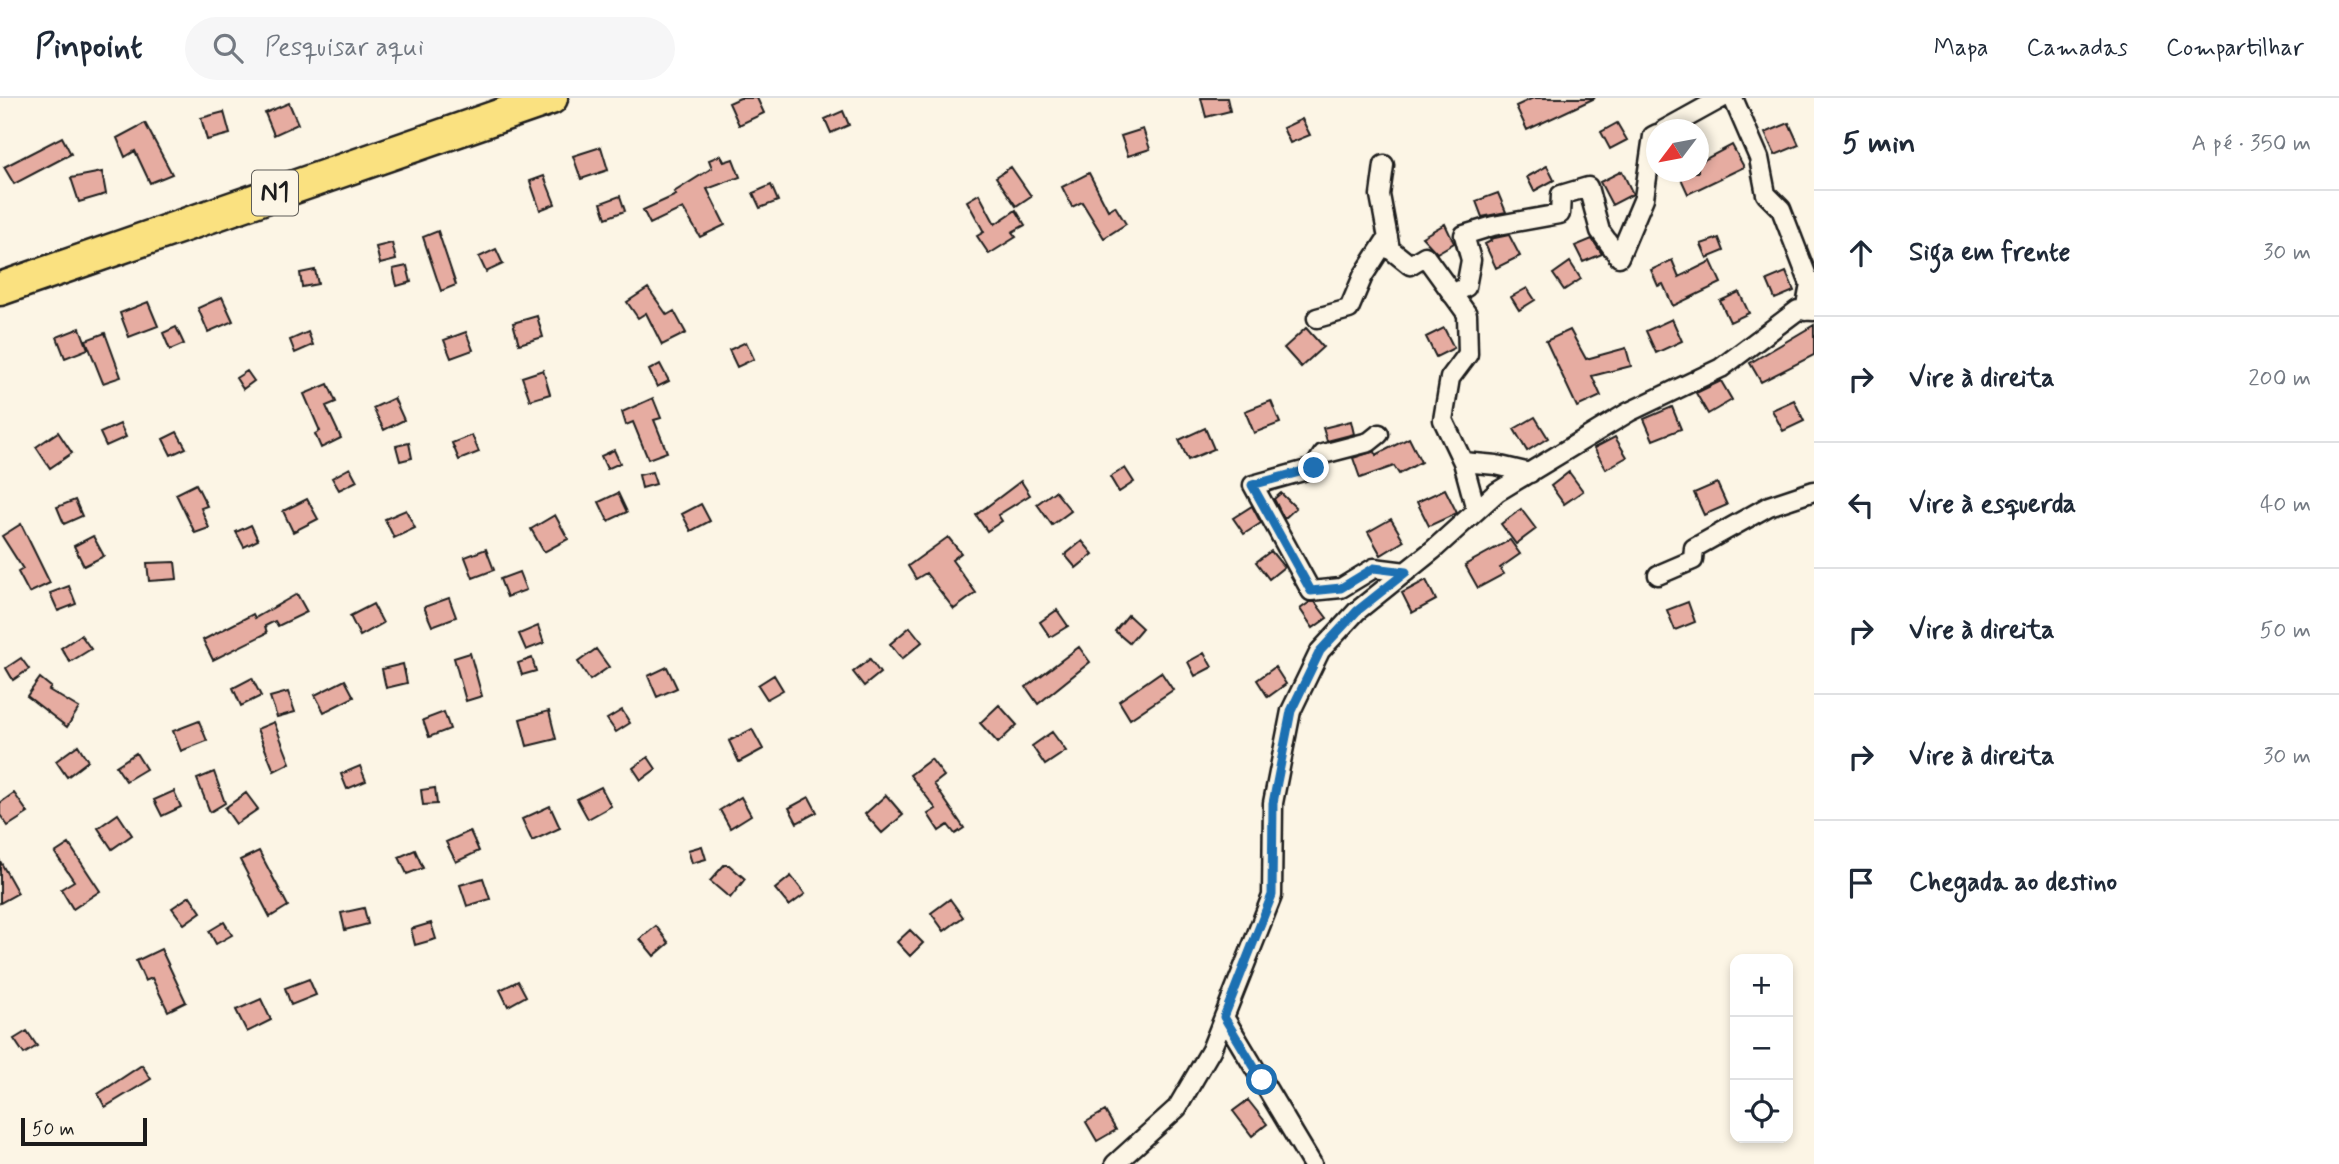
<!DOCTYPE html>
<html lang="pt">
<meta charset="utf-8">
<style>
body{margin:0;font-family:Mynerve,sans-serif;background:#f6f6f7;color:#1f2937}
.controls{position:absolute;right:21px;bottom:21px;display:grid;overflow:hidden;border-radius:14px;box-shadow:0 4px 10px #0003}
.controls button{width:63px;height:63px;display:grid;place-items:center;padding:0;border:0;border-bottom:2px solid #e0e1e3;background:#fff;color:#1f2937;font:35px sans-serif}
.compass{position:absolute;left:1646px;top:21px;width:63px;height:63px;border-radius:50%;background:#fff;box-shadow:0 4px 10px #0003;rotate:238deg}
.scale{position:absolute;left:21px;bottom:18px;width:126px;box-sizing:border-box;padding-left:7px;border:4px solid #1c1c1c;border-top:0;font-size:19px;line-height:24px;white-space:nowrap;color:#1c1c1c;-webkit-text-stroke:5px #fcf5e5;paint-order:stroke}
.stop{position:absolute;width:21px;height:21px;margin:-16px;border:5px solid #1f6fb2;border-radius:50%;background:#fff}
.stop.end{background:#1f6fb2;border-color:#fff;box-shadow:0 2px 7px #0008}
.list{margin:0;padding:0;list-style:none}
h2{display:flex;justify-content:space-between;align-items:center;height:91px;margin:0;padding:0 28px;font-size:30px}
h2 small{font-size:23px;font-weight:400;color:#747a83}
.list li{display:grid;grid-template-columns:46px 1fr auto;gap:21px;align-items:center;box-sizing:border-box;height:126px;padding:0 28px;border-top:2px solid #e0e1e3}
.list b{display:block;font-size:26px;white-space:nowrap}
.list em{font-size:23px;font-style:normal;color:#747a83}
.icon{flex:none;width:38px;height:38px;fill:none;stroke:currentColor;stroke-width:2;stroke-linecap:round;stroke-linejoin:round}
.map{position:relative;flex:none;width:1814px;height:1066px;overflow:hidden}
header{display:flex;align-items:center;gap:42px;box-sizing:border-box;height:98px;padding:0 35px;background:#fff;border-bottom:2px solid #e0e1e3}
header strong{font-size:33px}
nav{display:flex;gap:38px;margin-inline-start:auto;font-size:24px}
.search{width:490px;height:63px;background:#f6f6f7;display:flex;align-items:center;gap:18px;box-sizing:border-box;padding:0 24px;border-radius:38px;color:#747a83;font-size:26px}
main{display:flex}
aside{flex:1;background:#fff}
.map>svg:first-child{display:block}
.building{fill:#e6aca1;stroke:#1c1c1c;stroke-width:2}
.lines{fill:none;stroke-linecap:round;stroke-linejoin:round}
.street-casing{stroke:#1c1c1c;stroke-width:23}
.highway-casing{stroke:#1c1c1c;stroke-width:37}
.street{stroke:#fcf5e5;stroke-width:18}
.highway{stroke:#fae180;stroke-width:32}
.route{stroke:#1f6fb2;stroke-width:9}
.labels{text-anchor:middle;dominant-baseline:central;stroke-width:5;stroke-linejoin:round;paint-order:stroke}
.shield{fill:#fcf5e5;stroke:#5f5d58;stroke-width:2}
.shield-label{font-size:26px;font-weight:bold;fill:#1c1c1c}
</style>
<header>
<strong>Pinpoint</strong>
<div class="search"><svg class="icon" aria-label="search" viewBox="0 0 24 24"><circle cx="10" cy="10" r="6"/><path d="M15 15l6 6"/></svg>Pesquisar aqui</div>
<nav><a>Mapa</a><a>Camadas</a><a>Compartilhar</a></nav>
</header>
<main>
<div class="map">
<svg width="1814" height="1066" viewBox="0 0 1814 1066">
<rect width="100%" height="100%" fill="#fcf5e5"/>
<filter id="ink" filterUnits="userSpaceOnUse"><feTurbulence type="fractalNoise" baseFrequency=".0143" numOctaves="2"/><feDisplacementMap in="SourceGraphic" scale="14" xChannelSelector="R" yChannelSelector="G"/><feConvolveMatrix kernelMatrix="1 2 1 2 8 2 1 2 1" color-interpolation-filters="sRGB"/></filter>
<g filter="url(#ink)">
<path class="building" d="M 740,0 L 757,0 L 764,15 L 739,27 L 729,5 Z
M 1201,0 L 1227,0 L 1230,13 L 1206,19 Z
M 1533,0 L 1595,0 L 1527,32 L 1516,8 Z
M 289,5 L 298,26 L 274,37 L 265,15 Z
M 843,13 L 849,27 L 831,35 L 825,21 Z
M 224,14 L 230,36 L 207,42 L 201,20 Z
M 1302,21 L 1310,37 L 1290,45 L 1283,30 Z
M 145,25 L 172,76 L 150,85 L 135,53 L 125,59 L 117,40 Z
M 1617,25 L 1627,42 L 1610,51 L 1601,34 Z
M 1789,25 L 1799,47 L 1775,57 L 1765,35 Z
M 1143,31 L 1150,51 L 1128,58 L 1121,38 Z
M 62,39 L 71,56 L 14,86 L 4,69 Z
M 1732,47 L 1744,69 L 1688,96 L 1678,74 L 1698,74 L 1698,65 Z
M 601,49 L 608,72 L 581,81 L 573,58 Z
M 721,57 L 724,64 L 733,61 L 740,79 L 707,91 L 725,127 L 700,139 L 683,110 L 650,126 L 643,112 L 676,97 L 674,94 L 712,70 L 709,62 Z
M 1547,68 L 1554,82 L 1534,93 L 1527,79 Z
M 1011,69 L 1031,98 L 1016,108 L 996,79 Z
M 1622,73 L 1633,96 L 1612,107 L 1600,84 Z
M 102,74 L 106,96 L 79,104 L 71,80 Z
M 1089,75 L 1108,112 L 1115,108 L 1126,126 L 1104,140 L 1082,104 L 1072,109 L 1062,89 Z
M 544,78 L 555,106 L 540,112 L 530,83 Z
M 771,87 L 778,103 L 760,110 L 753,95 Z
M 1498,95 L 1506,114 L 1482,119 L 1476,103 Z
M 979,96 L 995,126 L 1016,112 L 1025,127 L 1012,134 L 1016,139 L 989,156 L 977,138 L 984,134 L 967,103 Z
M 620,98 L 625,113 L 606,120 L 601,105 Z
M 1445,126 L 1454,145 L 1437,155 L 1422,139 Z
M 438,133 L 456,187 L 441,193 L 423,139 Z
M 1509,137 L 1520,158 L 1496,170 L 1485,146 L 1491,143 L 1490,141 Z
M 1719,140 L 1724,153 L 1707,160 L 1701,146 Z
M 1592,141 L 1602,156 L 1583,164 L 1575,148 Z
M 392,145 L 396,162 L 380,166 L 376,149 Z
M 496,151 L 503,166 L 486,174 L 479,159 Z
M 1672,162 L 1679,179 L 1711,163 L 1721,185 L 1673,208 L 1663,186 L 1658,188 L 1651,172 Z
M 1570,164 L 1581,181 L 1564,192 L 1553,176 Z
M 407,168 L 411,184 L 397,188 L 393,171 Z
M 315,172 L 318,186 L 302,189 L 300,175 Z
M 1786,174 L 1794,193 L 1775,201 L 1767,182 Z
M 648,190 L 667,217 L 674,213 L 686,235 L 662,247 L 646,215 L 638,220 L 627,204 Z
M 1527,190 L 1535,202 L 1519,212 L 1511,199 Z
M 1739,194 L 1749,215 L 1730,224 L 1720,203 Z
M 222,199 L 233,223 L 208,234 L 198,210 Z
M 148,204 L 158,228 L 129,239 L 120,215 Z
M 537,218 L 543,239 L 519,246 L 513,225 Z
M 1672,221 L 1682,243 L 1656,255 L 1646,233 Z
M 1814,227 L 1814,257 L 1761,284 L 1750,265 Z
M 176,229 L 184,246 L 170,252 L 163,235 Z
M 80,230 L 88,251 L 65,260 L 57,239 Z
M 1306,230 L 1323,249 L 1301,269 L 1284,250 Z
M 1444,230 L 1454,250 L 1436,259 L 1426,239 Z
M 1570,232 L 1586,261 L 1626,250 L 1631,268 L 1592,278 L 1601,298 L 1577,309 L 1546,243 Z
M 308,234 L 313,247 L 295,255 L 290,242 Z
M 466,234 L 473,252 L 451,260 L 444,242 Z
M 105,235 L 121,279 L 103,285 L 86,242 Z
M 746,244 L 754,261 L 737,269 L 729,252 Z
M 660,266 L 669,283 L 657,289 L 649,272 Z
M 543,272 L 550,296 L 530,302 L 522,279 Z
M 247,273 L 254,283 L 243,291 L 236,280 Z
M 1721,283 L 1732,302 L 1708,316 L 1696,295 Z
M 328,286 L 336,304 L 326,308 L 341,340 L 321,350 L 315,336 L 320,333 L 304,296 Z
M 394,300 L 404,322 L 384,332 L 373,310 Z
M 653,300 L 661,320 L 654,322 L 667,354 L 648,361 L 633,324 L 626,327 L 622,314 Z
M 1794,302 L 1804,323 L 1783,333 L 1772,312 Z
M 1271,303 L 1280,325 L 1254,335 L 1245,313 Z
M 1672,309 L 1681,331 L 1653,342 L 1644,321 Z
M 1535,319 L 1548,340 L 1527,353 L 1514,331 Z
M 1351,323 L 1354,336 L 1327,343 L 1323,330 Z
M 120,326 L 126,339 L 106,348 L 100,335 Z
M 1205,330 L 1214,351 L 1188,362 L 1179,342 Z
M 58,334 L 72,355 L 50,370 L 36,349 Z
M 177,334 L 186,350 L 171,357 L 163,341 Z
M 472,337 L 479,354 L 459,362 L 452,345 Z
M 1615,339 L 1627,359 L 1606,371 L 1594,350 Z
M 1409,340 L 1421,364 L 1399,376 L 1394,368 L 1360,380 L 1353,360 L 1375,353 L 1376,357 Z
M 409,345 L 412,360 L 400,363 L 396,348 Z
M 614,352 L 620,365 L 607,371 L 601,358 Z
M 350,370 L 357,383 L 339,392 L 332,380 Z
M 1125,370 L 1134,384 L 1119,394 L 1110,379 Z
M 652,374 L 656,386 L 642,390 L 639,377 Z
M 1569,374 L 1583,393 L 1564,406 L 1551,388 Z
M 1021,383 L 1030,397 L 998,417 L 1002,423 L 987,433 L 976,417 Z
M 1717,385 L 1727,407 L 1704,417 L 1694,395 Z
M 196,386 L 207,408 L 201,410 L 209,430 L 195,435 L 176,396 Z
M 1445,391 L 1457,415 L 1429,428 L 1417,404 Z
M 1055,393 L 1071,413 L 1052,427 L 1037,406 Z
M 618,395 L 627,414 L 608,423 L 599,404 Z
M 1281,395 L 1296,410 L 1284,421 L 1274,401 Z
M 307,401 L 318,421 L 293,434 L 283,413 Z
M 75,402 L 82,418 L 64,426 L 57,409 Z
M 701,406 L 710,423 L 691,433 L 682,416 Z
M 1252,408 L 1261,425 L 1244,436 L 1233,420 Z
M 1521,411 L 1536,431 L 1516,446 L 1501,426 Z
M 406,412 L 415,430 L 394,440 L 385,421 Z
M 555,417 L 568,441 L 544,454 L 531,431 Z
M 1391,421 L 1404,443 L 1381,457 L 1368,434 Z
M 21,426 L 50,485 L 29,495 L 18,474 L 23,471 L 2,438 Z
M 251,427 L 258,442 L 244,449 L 236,434 Z
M 93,438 L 104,458 L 84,468 L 74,448 Z
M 948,439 L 961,455 L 952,462 L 976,495 L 954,511 L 926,475 L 916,481 L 908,468 Z
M 1510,442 L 1520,456 L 1500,470 L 1504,476 L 1478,490 L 1465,467 Z
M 1082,443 L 1093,456 L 1076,470 L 1065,457 Z
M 486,451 L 494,472 L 473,480 L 465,459 Z
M 1271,453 L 1284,469 L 1269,481 L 1256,464 Z
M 175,464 L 177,481 L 149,483 L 147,465 Z
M 519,474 L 526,492 L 507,499 L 500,481 Z
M 1426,482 L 1436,502 L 1412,515 L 1402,495 Z
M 69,488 L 76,506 L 58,513 L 50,495 Z
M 297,496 L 307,514 L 278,528 L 275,523 L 265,528 L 267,535 L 213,562 L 203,542 L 253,516 L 255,520 Z
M 449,500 L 456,519 L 432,528 L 424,509 Z
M 1310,504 L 1315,504 L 1327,520 L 1313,530 L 1300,511 Z
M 1688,504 L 1695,524 L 1675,532 L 1667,512 Z
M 373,506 L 383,525 L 360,538 L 350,518 Z
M 1057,512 L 1068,528 L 1050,539 L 1040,524 Z
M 1128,517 L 1142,530 L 1129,545 L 1115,533 Z
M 538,528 L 544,545 L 526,552 L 519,536 Z
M 910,529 L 922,544 L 902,561 L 890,546 Z
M 81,537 L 91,551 L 70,564 L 61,550 Z
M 1079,549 L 1090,564 L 1038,606 L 1026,589 Z
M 596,551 L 609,569 L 590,582 L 578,564 Z
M 470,555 L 482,598 L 466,603 L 454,560 Z
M 1204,555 L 1212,569 L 1195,578 L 1188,564 Z
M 21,560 L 29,571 L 13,582 L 6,570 Z
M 532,560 L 536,573 L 522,577 L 518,565 Z
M 870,561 L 880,575 L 864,588 L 853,574 Z
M 403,566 L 407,585 L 386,590 L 382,571 Z
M 667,569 L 677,590 L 657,599 L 648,578 Z
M 1275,569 L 1286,586 L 1268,599 L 1257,582 Z
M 1161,574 L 1173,592 L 1130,621 L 1119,603 Z
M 774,577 L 783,592 L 767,601 L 758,587 Z
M 40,580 L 51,589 L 49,592 L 79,610 L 67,629 L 27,598 Z
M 252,580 L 261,598 L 241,608 L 233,590 Z
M 345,582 L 354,599 L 324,614 L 315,597 Z
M 288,594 L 295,614 L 277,619 L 270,599 Z
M 999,607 L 1017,627 L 998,645 L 980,625 Z
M 622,612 L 630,625 L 616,634 L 607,621 Z
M 549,613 L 556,641 L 527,648 L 520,621 Z
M 444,614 L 450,631 L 429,639 L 423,622 Z
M 199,623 L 207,643 L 181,653 L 173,633 Z
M 274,624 L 290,665 L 274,673 L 257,631 Z
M 752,631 L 763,651 L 739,664 L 729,643 Z
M 1052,634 L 1066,653 L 1045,667 L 1032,648 Z
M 78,647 L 88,663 L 67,679 L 56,663 Z
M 136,655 L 146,671 L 126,683 L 116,668 Z
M 648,659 L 656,671 L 641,682 L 633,670 Z
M 931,661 L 944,678 L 934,686 L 964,730 L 955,736 L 948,727 L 939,733 L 928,716 L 936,711 L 910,677 Z
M 360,668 L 366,683 L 347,691 L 341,676 Z
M 214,674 L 225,705 L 210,714 L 197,681 Z
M 601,689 L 611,708 L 588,721 L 577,701 Z
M 435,690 L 437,706 L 423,707 L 421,692 Z
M 174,693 L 181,709 L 162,718 L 154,702 Z
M 14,695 L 28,715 L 8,728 L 0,717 L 0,705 Z
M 246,695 L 258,711 L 236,726 L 225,710 Z
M 886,697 L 903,717 L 882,735 L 865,716 Z
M 741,699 L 751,717 L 730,730 L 720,712 Z
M 809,699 L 817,714 L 797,725 L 789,710 Z
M 550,708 L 560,730 L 532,743 L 522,721 Z
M 118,716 L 132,737 L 112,751 L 98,730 Z
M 470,733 L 479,753 L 456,764 L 446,744 Z
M 69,746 L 100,793 L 73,811 L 61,791 L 74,783 L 55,755 Z
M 702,748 L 706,761 L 692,765 L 688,752 Z
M 415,752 L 423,770 L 407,776 L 399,759 Z
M 259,753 L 288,808 L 270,819 L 240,762 Z
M 0,763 L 18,795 L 0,805 Z
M 724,767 L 729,767 L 745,781 L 730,800 L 710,783 Z
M 791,778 L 805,796 L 789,808 L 775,791 Z
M 483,780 L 490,801 L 467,808 L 460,787 Z
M 190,798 L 201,814 L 184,826 L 172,810 Z
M 950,801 L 963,819 L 944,833 L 931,815 Z
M 364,810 L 368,826 L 345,832 L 341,815 Z
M 224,824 L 232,837 L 216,846 L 209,833 Z
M 431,825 L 436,841 L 415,847 L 411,831 Z
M 656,828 L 669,845 L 654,858 L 640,841 Z
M 910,832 L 923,845 L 910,858 L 897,844 Z
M 161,851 L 186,904 L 168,913 L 152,880 L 145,883 L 136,863 Z
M 309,881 L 316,897 L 291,907 L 285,890 Z
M 518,883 L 526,898 L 508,908 L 500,892 Z
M 261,901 L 271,922 L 247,934 L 236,912 Z
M 27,933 L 37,948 L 24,956 L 14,941 Z
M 142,967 L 151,981 L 105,1009 L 98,996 Z
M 1248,1002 L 1267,1026 L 1252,1038 L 1233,1013 Z
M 1105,1013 L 1116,1032 L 1097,1043 L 1086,1024 Z"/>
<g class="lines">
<g class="street-casing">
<path id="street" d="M 1733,0 L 1759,60 L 1766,96 L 1781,111 L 1810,186 L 1805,213
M 1664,32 L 1722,0
M 1384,67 L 1380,97 L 1390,151 L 1410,167 L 1425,158 L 1467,216 L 1468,256 L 1450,280 L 1443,322 L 1463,364 L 1476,412
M 1452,196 L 1466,189 L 1471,162 L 1464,137 L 1493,128 L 1560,116 L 1561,97 L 1588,89 L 1600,133 L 1619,159 L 1644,100 L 1653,38 L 1657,36
M 1317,220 L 1349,211 L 1363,178 L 1388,139
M 1379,336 L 1369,344 L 1323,356 L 1314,370 L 1253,387 L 1311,493 L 1341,490 L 1374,470 L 1406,474
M 1463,364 L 1496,367 L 1530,375
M 1658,477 L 1693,462 L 1694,450 L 1769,408 L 1814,393
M 1224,919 L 1312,1066
M 1115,1066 L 1177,1010 L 1211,952 L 1272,798 L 1273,705 L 1291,613 L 1320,553 L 1357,513 L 1433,452 L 1497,394 L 1629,314 L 1721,270 L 1798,212 L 1814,213"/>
</g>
<g class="highway-casing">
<path id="highway" d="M 0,191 L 551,0"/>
</g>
<use href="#street" class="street"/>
<use href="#highway" class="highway"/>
</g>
</g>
<g class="lines" filter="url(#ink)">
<path class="route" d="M 1262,982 L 1224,919 L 1272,797 L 1273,705 L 1291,613 L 1320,553 L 1357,513 L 1406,474 L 1374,470 L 1341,490 L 1311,493 L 1252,387 L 1314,370"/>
</g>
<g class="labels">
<rect class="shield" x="252" y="72.5" width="46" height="45" rx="5"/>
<g class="shield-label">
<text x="275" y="95">N1</text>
</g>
</g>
</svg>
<div class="controls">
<button>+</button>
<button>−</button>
<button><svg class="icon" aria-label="locate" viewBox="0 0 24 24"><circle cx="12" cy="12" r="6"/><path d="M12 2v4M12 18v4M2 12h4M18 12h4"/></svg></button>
</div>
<svg class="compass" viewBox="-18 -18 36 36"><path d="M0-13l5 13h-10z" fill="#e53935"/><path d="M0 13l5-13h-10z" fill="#747a83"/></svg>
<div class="scale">50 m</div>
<div class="stop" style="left:1262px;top:982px"></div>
<div class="stop end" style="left:1314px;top:370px"></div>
</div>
<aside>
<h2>5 min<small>A pé · 350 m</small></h2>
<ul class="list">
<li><svg class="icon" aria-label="ahead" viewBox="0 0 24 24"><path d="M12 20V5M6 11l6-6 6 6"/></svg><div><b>Siga em frente</b></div><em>30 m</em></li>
<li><svg class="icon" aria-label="right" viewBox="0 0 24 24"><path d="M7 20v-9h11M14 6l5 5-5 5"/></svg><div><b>Vire à direita</b></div><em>200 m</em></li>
<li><svg class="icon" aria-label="left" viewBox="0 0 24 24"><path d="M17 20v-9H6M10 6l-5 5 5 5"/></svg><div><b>Vire à esquerda</b></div><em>40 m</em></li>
<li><svg class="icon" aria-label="right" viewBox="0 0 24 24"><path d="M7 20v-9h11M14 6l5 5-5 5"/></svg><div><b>Vire à direita</b></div><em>50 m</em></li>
<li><svg class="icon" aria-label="right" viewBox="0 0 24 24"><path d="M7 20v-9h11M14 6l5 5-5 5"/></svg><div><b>Vire à direita</b></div><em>30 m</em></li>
<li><svg class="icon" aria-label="arrive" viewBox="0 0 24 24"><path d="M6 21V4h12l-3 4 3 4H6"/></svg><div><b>Chegada ao destino</b></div></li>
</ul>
</aside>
</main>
